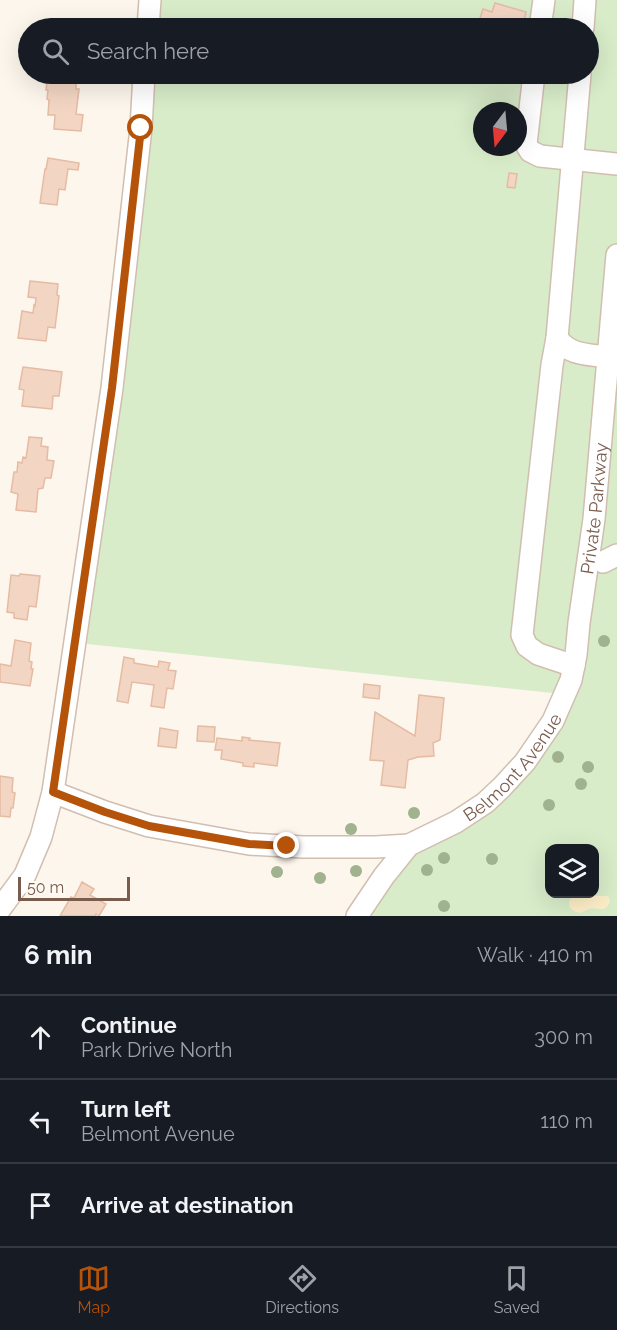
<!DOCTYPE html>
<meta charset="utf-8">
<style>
body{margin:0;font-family:Raleway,sans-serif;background:#20242c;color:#f1f3f6}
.controls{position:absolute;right:18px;bottom:18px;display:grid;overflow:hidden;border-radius:12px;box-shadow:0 6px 24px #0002}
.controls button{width:54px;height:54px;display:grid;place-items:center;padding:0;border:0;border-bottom:2px solid #363941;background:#171b24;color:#f1f3f6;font:30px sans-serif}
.compass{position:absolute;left:473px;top:102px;width:54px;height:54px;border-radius:50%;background:#171b24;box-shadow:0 6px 24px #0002;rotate:196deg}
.scale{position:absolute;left:18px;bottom:15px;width:112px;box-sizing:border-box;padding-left:6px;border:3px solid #7a5c4d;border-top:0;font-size:16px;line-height:21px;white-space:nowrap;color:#7a5c4d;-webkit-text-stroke:4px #fffaf3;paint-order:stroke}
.stop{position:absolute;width:18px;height:18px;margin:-14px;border:4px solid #b45309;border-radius:50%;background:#fff}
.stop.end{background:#b45309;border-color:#fff;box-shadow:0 2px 6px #0008}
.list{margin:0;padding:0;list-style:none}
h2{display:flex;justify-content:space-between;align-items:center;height:78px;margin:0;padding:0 24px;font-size:26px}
h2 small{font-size:20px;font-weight:400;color:#9ea1a6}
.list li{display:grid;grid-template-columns:39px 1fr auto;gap:18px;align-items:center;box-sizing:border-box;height:84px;padding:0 24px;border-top:2px solid #363941}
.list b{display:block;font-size:22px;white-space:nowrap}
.list p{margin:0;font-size:20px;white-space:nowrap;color:#9ea1a6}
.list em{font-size:20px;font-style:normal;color:#9ea1a6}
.icon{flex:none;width:33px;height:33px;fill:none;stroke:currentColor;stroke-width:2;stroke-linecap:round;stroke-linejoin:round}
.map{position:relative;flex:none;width:617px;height:916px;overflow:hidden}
.search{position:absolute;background:#171b24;box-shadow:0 6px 24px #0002;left:18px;right:18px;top:18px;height:66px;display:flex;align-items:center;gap:15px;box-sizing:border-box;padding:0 21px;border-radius:33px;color:#9ea1a6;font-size:22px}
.sheet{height:330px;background:#171b24}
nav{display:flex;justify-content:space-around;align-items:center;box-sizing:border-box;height:84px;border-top:2px solid #363941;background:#171b24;font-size:16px;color:#9ea1a6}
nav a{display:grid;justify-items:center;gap:3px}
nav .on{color:#b45309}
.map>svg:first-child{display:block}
.green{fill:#d8ecc9;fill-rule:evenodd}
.sand{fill:#fcefc7}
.building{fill:#f3d5c3;stroke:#e6bba3;stroke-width:1.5}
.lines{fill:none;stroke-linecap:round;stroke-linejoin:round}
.minor-casing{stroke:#d1beb0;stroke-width:24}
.minor{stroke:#fff;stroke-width:21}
.tree{fill:#a0b28e}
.route{stroke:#b45309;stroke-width:8}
.labels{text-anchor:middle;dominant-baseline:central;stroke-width:4.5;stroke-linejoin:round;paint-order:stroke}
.street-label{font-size:18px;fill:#7a5c4d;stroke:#fffaf3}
</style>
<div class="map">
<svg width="617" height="916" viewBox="0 0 617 916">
<rect width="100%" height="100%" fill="#fdf6ec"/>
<path class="green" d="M 154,0 L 617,0 L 617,916 L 365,916 L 413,851 L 477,814 L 571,695 L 78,643 L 145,74 L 588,74 L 588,28 L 150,28 ZM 482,111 L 518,111 L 518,147 L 482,147 ZM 550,848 L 594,848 L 594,894 L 550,894 Z"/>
<path class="sand" d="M 583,894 L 595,896 L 606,896 L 609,897 L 610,902 C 603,915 599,906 589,909 C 586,910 583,912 580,913 C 573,911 568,909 569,900 L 574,896 Z"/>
<path class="building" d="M 495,3 L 526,12 L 524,21 L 534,24 L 533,28 L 477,28 L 483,9 L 492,12 Z
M 48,74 L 66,74 L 65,79 L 76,80 L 76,89 L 79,89 L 76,114 L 83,115 L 81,131 L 54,129 L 55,115 L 48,115 L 49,100 L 47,99 L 48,90 L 46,90 Z
M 48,158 L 79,163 L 78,170 L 68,169 L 65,190 L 59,189 L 57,205 L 40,203 L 45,169 L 46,169 Z
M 509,173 L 517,174 L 515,188 L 507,187 Z
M 30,281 L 58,284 L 57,295 L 59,296 L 55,328 L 48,327 L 46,341 L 18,338 L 22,311 L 33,313 L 34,305 L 35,306 L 36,298 L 28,297 Z
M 23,367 L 62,372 L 59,396 L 53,396 L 52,409 L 22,406 L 24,390 L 19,389 Z
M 29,437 L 42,438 L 41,446 L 48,447 L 47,460 L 54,461 L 51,478 L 45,478 L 43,488 L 38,489 L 36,512 L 16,510 L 18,494 L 11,492 L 14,472 L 17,472 L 18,462 L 22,463 L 23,457 L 26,458 Z
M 20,574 L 40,576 L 36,607 L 29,606 L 27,620 L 14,618 L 14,613 L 7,612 L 11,575 L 19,576 Z
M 15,640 L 31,643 L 29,661 L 32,662 L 31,669 L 33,669 L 30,686 L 0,682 L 0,664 L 11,666 Z
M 124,657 L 134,659 L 134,663 L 158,667 L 159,661 L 170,663 L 168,670 L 176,671 L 173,689 L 167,688 L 164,708 L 151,706 L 154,685 L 132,682 L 128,703 L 117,701 Z
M 364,684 L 380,686 L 379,699 L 363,697 Z
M 419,695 L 444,698 L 440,740 L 433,743 L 434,756 L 418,757 L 408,760 L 405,788 L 381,785 L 384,761 L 370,760 L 375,712 L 415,736 Z
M 198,726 L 215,727 L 214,742 L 197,741 Z
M 160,728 L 178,731 L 176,748 L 158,746 Z
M 242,737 L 250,738 L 249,740 L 280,743 L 277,766 L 254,763 L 254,767 L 243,766 L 243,763 L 221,759 L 222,750 L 215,750 L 217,738 L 242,741 Z
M 0,776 L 13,778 L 12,792 L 15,793 L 13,808 L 11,808 L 10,817 L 0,816 Z
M 82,882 L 94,889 L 90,895 L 106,904 L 99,916 L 96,914 L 95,916 L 60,916 L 71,897 L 74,898 Z"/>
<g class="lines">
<g class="minor-casing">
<g id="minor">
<path d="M 148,28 L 150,0"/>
<path d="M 540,28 L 544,0"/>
<path d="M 583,28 L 585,0"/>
<path d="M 534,74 L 526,144 L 530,151 L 540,156 L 617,164"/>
<path d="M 580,74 L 557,338 C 570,356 588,354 607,357"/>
<path d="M 557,338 L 552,365 L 522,635 L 527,646 L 538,654 L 574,666"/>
<path d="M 603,562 L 617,555"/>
<path d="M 53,792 L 105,812 L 149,826 L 249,844 L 303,847 L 376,847 L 409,845"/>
<path d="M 0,909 L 25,875 L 41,837 L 53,792 L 112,388 L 141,128 L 144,74"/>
<path id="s1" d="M 357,916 L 384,876 L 409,845 L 456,822 L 485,803 L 502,787 L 525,762 L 553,721 L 571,680 L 576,655 L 579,623 L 594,519 L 617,255"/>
</g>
</g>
<use href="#minor" class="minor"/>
</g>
<g class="tree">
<circle cx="604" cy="641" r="6"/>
<circle cx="558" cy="757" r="6"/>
<circle cx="588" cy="767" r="6"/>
<circle cx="581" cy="784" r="6"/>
<circle cx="549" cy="805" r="6"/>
<circle cx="414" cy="813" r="6"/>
<circle cx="351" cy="829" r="6"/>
<circle cx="444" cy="858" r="6"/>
<circle cx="492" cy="859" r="6"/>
<circle cx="427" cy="870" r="6"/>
<circle cx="356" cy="871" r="6"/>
<circle cx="277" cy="872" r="6"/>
<circle cx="320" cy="878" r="6"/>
<circle cx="444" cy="906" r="6"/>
</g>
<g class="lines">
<path class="route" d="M 141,128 L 112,388 L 53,792 L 105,812 L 149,826 L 249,844 L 287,846"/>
</g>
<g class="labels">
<g class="street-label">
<text stroke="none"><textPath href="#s1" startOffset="500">Private Parkway</textPath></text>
<text stroke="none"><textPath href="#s1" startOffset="220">Belmont Avenue</textPath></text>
</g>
</g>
</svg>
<div class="controls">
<button><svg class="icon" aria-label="layers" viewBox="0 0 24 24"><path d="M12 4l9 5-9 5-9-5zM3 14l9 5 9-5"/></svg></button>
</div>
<svg class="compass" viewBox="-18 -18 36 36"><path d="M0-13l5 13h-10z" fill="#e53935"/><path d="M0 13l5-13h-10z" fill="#9ea1a6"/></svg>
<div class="scale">50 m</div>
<div class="stop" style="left:141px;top:128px"></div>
<div class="stop end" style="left:287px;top:846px"></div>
<div class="search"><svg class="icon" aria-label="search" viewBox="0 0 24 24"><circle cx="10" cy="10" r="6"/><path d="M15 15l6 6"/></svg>Search here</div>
</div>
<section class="sheet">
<h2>6 min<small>Walk · 410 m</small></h2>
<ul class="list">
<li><svg class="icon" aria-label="ahead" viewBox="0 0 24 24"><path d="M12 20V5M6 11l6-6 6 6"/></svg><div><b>Continue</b><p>Park Drive North</p></div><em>300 m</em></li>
<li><svg class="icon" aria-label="left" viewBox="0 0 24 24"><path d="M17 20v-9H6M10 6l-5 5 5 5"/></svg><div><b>Turn left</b><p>Belmont Avenue</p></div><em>110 m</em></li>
<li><svg class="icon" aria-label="arrive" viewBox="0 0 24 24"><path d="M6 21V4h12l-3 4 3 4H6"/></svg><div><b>Arrive at destination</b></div></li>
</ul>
</section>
<nav>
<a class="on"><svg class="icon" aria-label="map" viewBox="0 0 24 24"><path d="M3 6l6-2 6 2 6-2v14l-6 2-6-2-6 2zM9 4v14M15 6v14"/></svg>Map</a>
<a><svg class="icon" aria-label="directions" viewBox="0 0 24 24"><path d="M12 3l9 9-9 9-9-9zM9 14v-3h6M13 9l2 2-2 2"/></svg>Directions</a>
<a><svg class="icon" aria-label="saved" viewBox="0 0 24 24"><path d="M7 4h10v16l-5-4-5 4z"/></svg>Saved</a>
</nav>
